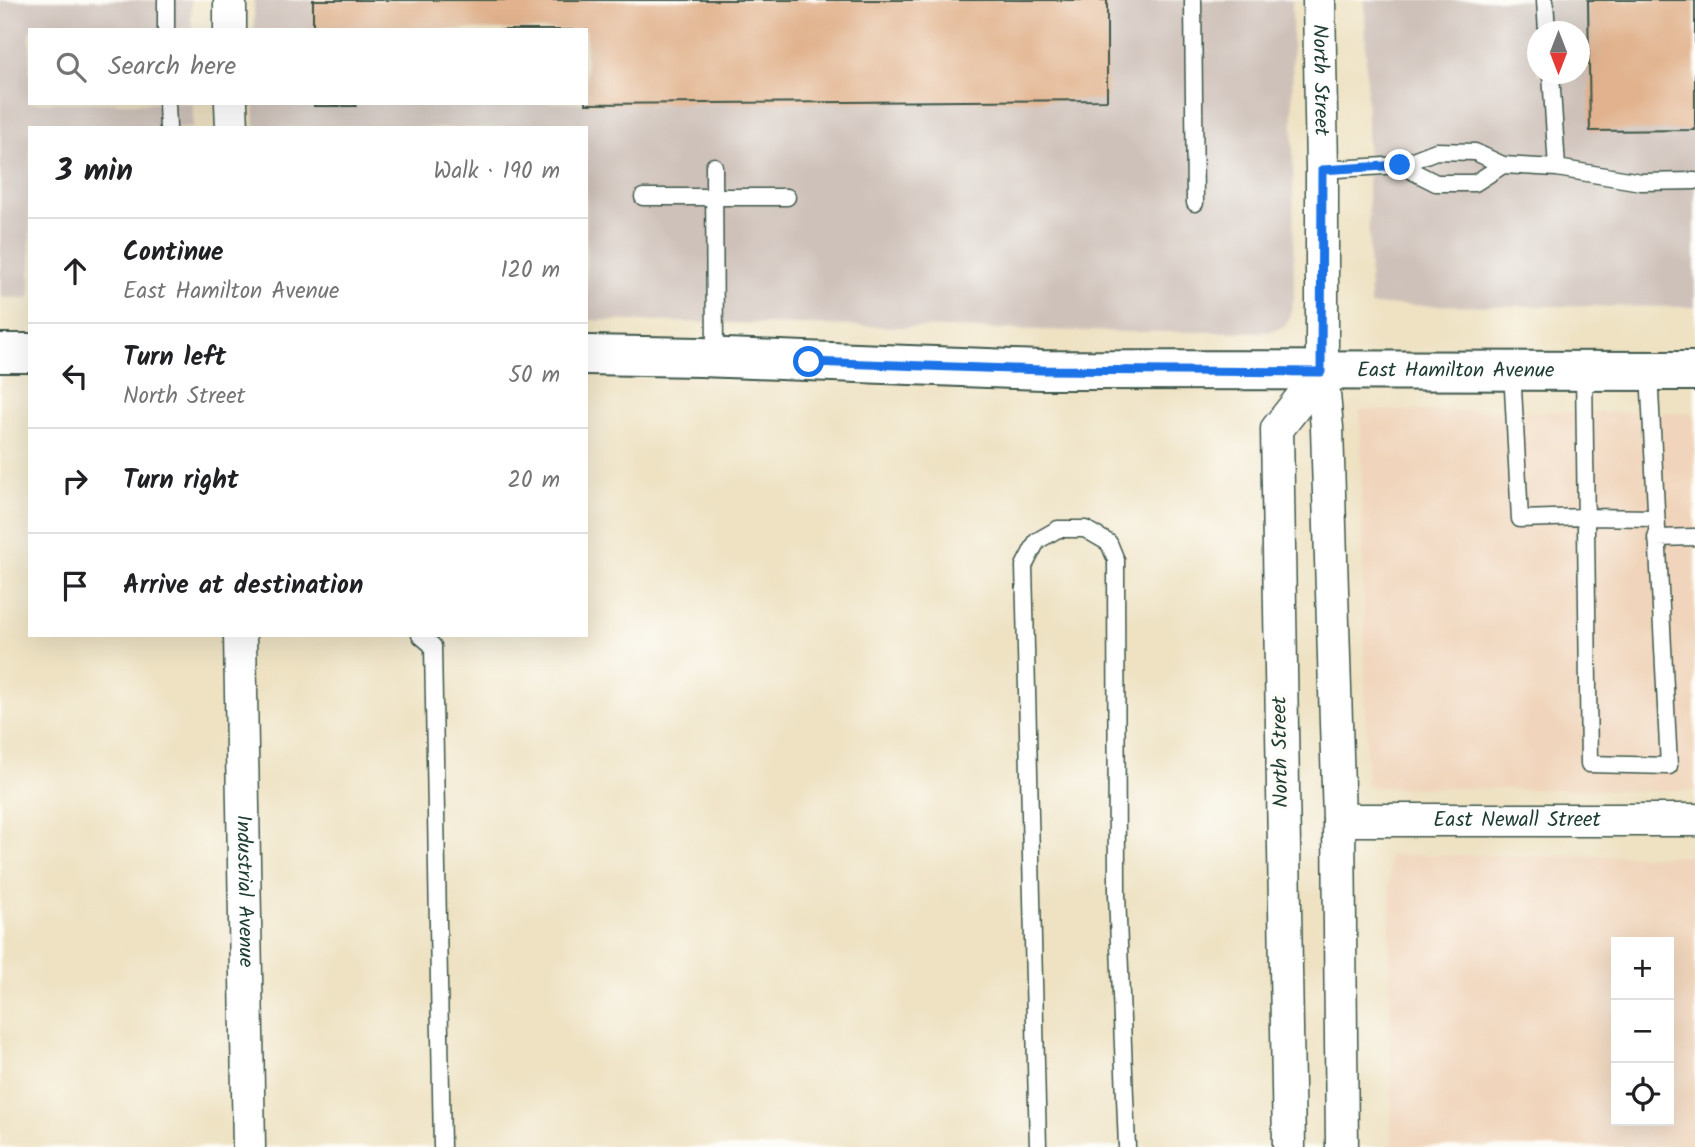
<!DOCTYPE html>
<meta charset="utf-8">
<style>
body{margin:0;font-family:Kalam,sans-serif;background:#f2f2f2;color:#202124}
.controls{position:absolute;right:21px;bottom:21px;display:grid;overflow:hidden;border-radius:0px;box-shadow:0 7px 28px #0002}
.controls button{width:63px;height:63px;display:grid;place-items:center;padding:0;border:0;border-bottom:2px solid #e0e0e0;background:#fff;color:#202124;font:35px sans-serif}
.compass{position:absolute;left:1527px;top:21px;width:63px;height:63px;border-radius:50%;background:#fff;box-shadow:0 7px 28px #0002;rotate:180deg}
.stop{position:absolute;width:21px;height:21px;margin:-16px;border:5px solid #1a73e8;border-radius:50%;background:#fff}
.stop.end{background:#1a73e8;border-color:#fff;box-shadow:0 2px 7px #0008}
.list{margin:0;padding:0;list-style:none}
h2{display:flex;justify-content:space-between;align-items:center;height:91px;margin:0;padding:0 28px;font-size:30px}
h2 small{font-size:23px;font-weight:400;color:#757577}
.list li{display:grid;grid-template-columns:46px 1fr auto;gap:21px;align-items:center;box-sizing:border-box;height:105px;padding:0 28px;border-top:2px solid #e0e0e0}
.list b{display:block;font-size:26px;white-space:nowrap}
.list p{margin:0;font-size:23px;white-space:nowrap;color:#757577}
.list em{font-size:23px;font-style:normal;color:#757577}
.icon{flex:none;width:38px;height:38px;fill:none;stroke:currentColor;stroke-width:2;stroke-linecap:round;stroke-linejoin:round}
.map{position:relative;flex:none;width:1695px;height:1147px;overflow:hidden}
.search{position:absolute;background:#fff;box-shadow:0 7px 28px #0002;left:28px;top:28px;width:560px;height:77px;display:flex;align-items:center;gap:18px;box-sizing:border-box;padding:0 24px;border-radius:0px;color:#757577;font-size:26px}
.panel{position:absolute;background:#fff;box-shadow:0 7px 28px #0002;left:28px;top:126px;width:560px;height:511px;border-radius:0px}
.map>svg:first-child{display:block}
.built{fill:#f0d5bc;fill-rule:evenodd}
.industrial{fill:#cec1b9;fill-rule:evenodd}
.building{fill:#e1b28d}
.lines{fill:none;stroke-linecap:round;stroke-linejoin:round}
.service-casing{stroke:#3e5649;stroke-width:19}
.minor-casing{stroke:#3e5649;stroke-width:35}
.secondary-casing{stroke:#3e5649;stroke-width:42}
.service{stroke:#fff;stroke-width:16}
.minor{stroke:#fff;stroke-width:32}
.secondary{stroke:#fff;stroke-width:38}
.route{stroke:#1a73e8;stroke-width:9}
.labels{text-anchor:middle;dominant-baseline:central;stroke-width:7;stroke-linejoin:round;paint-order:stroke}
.street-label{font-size:21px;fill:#1f3d34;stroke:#fdfcf7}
</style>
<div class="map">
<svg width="1695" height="1147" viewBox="0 0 1695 1147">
<rect width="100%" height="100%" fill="#fdfcf7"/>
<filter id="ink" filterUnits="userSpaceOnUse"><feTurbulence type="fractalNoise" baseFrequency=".0143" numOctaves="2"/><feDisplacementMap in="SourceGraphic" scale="14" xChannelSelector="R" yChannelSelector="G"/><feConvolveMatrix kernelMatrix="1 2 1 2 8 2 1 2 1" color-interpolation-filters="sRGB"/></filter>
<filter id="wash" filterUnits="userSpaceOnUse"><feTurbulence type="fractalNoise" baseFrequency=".00686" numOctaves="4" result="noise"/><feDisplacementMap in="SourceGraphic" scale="28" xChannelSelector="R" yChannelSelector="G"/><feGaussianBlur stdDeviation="1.57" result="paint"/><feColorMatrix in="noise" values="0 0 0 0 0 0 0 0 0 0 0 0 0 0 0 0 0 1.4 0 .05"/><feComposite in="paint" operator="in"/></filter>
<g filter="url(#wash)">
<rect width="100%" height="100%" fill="#eee2c3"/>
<path class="built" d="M 1360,410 L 1695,413 L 1695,791 L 1367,787 Z
M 1389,855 L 1695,856 L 1695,1147 L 1392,1147 ZM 1616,942 L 1669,942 L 1669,1121 L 1616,1121 Z"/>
<path class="industrial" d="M 0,0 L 191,0 L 192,30 L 30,30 L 30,103 L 193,103 L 193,128 L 30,128 L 30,298 L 0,298 Z
M 254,0 L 1292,0 L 1294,299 L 1289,319 L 1284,327 L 1268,332 L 1131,332 L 586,320 L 586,128 L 255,128 L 254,103 L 586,103 L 586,30 L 254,30 Z
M 1365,0 L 1695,0 L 1695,307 L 1370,305 ZM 1538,32 L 1580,32 L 1580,74 L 1538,74 Z"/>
<g id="blocks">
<path class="building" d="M 313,0 L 1107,0 L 1107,100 L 586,104 L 586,30 L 313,30 Z
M 1588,0 L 1695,0 L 1695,130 L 1590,131 Z
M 314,103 L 356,103 L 356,106 L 314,106 Z"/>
</g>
</g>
<g filter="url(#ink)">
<use href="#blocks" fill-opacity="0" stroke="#3e5649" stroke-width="2"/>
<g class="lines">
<g class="service-casing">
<path id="service" d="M 166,0 L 166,30
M 1193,0 L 1195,203
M 1545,0 L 1547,32
M 167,103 L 168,128
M 1503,165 L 1475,183 L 1436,183 L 1400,165 L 1436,151 L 1475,152 L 1503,165 L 1557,168 L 1551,74
M 714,166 L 715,357
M 1557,168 L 1641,182 L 1695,181
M 1322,170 L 1400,165
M 643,197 L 787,197
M 1512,370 L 1520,519 L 1585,517 L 1655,518
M 1584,371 L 1589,764 L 1669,766 L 1649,371
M 1656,538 L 1695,537
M 420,635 L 433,646 L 442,1147
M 1038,1147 L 1024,566 L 1037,541 L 1058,529 L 1085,529 L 1109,543 L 1116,560 L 1117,894 L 1127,1147"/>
</g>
<g class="minor-casing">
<g id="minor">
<path d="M 230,0 L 230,30"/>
<path id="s1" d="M 1319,0 L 1322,170 L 1322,372 L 1327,428 L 1339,820 L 1342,1147"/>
<path d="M 231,103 L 232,128"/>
<path id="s2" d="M 240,635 L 249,1147"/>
<path id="s3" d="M 1339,820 L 1695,820"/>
<path d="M 1289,1147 L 1277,429 L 1322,372"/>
</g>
</g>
<g class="secondary-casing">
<g id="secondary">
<path d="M 0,353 L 30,353"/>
<path id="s4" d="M 586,355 L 700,357 L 1042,370 L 1695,371"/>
</g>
</g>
<use href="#service" class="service"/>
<use href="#minor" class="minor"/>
<use href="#secondary" class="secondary"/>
</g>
</g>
<g class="lines" filter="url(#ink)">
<path class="route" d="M 809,362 L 1042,370 L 1321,372 L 1322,170 L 1400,165"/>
</g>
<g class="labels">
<g class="street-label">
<text stroke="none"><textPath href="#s1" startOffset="80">North Street</textPath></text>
<text stroke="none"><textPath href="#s4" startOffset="870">East Hamilton Avenue</textPath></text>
<text transform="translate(1281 752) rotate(-91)">North Street</text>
<text stroke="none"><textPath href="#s3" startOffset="178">East Newall Street</textPath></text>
<text stroke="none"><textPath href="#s2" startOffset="256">Industrial Avenue</textPath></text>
</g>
</g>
</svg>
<div class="controls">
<button>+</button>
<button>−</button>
<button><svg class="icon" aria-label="locate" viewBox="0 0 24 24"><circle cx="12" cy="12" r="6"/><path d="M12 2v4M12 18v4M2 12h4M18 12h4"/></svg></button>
</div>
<svg class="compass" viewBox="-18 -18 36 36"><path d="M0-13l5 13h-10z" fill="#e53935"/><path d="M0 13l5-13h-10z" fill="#757577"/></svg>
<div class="stop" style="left:809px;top:362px"></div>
<div class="stop end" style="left:1400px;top:165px"></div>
<div class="search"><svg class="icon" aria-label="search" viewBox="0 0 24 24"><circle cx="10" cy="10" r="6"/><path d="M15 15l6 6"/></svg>Search here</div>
<section class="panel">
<h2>3 min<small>Walk · 190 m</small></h2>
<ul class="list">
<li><svg class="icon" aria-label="ahead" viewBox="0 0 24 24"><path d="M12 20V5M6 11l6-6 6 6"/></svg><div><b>Continue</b><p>East Hamilton Avenue</p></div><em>120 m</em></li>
<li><svg class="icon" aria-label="left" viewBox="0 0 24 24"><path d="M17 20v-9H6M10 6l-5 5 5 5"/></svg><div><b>Turn left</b><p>North Street</p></div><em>50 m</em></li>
<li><svg class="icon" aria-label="right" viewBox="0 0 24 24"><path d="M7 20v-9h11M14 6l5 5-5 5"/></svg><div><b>Turn right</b></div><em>20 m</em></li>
<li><svg class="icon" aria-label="arrive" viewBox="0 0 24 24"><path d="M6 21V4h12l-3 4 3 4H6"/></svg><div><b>Arrive at destination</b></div></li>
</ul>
</section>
</div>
